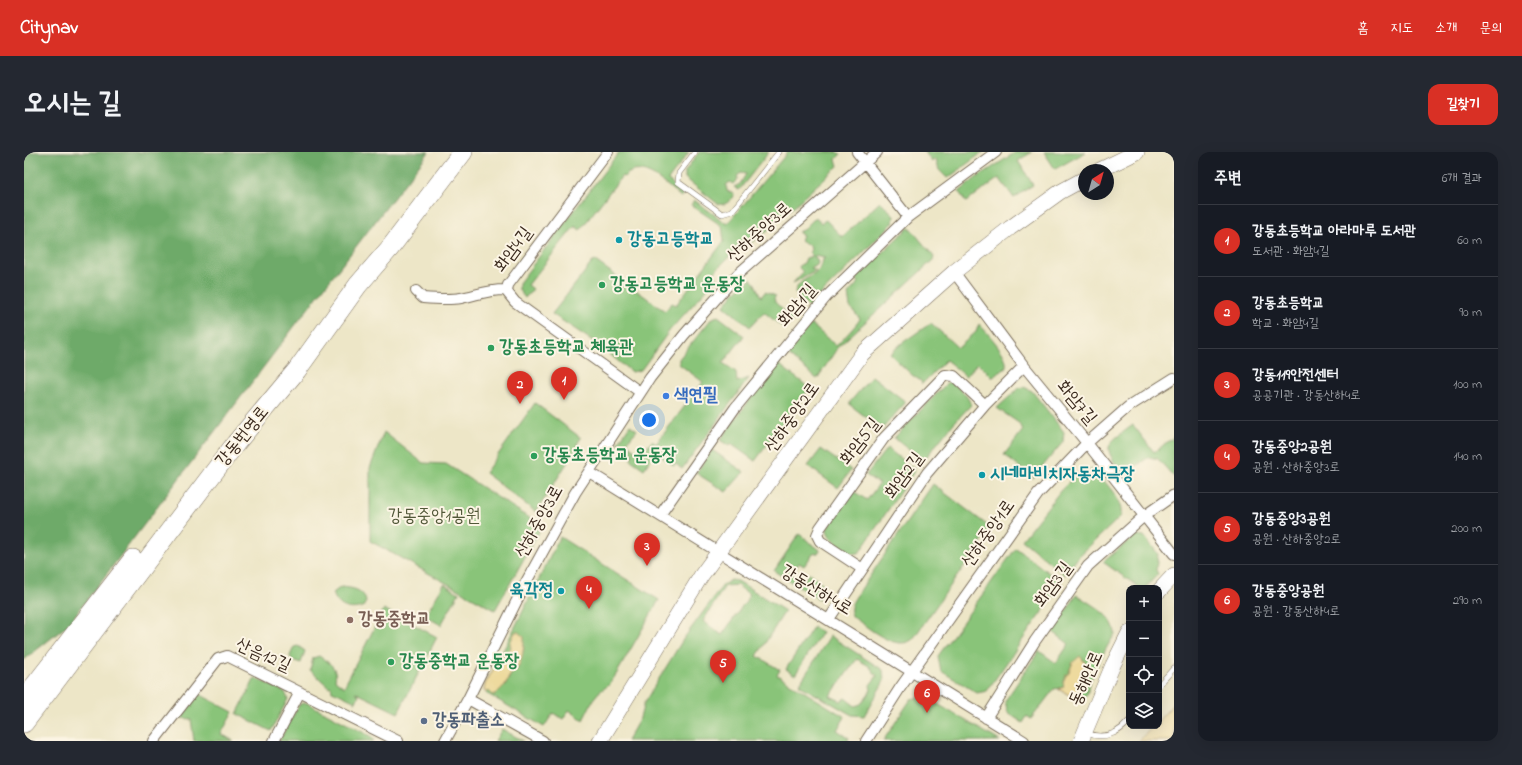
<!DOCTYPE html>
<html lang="ko">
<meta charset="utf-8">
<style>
body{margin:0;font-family:"Indie Flower","Poor Story",sans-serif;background:#242831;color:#f1f3f6}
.controls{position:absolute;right:12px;bottom:12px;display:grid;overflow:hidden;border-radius:8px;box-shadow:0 4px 16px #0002}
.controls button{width:36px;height:36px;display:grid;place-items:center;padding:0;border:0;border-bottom:1px solid #363941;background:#171b24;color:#f1f3f6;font:20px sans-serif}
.compass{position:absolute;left:1054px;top:12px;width:36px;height:36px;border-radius:50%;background:#171b24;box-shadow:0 4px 16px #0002;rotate:37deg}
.you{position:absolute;left:625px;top:268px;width:14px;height:14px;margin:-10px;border:3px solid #fff;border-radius:50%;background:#1a73e8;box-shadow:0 0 0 6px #1a73e833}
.badge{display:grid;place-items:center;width:26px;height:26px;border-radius:50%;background:#d93025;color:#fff;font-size:13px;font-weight:700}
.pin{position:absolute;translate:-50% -33px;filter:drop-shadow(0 1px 2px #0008)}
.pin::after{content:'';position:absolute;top:21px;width:14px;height:12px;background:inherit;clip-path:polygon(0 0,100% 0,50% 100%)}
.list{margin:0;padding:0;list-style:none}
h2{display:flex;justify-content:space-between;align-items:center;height:52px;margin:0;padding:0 16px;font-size:17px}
h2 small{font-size:13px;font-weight:400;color:#9ea1a6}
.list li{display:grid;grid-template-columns:26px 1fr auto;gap:12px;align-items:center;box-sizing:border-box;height:72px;padding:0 16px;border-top:1px solid #363941}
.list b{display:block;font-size:15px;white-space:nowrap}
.list p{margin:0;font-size:13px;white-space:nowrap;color:#9ea1a6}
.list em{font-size:13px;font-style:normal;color:#9ea1a6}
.icon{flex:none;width:22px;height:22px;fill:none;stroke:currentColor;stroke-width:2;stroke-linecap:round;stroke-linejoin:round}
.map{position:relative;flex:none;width:1150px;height:589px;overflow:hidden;border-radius:12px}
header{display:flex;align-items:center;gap:24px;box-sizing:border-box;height:56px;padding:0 20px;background:#d93025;color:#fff}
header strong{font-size:19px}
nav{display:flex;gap:22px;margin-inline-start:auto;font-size:14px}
.intro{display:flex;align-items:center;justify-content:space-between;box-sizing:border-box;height:96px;padding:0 24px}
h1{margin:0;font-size:28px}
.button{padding:10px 18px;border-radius:12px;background:#d93025;color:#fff;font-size:14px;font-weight:700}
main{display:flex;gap:24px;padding:0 24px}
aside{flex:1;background:#171b24;border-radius:12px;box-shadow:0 4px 16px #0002}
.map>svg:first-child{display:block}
.green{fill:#89c479;stroke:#62774c;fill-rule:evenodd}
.forest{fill:#6eaa69;stroke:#546a44}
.sand{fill:#eeda9e;stroke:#94825e}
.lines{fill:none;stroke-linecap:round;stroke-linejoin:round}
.lane-casing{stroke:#796c59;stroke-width:6}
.street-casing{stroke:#796c59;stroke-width:12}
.secondary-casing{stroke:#796c59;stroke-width:16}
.highway-casing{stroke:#796c59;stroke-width:20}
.lane{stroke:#fff;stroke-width:5}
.street{stroke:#fff;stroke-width:10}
.secondary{stroke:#fff;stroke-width:15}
.highway{stroke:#fff;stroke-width:19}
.culture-dot{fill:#0f9aa8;stroke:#fcf5e5;stroke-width:1.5}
.leisure-dot{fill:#2e9e5b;stroke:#fcf5e5;stroke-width:1.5}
.shop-dot{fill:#3f7fe0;stroke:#fcf5e5;stroke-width:1.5}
.education-dot{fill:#8d6e63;stroke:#fcf5e5;stroke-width:1.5}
.service-dot{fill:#5c6f8a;stroke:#fcf5e5;stroke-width:1.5}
.labels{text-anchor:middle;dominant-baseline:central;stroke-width:4;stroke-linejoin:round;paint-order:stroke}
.street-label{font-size:18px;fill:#3b2a1e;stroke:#fcf5e5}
.culture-label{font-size:18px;font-weight:bold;fill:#0d838f;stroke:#fcf5e5;text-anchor:start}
.leisure-label{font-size:18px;font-weight:bold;fill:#27864d;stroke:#fcf5e5;text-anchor:start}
.shop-label{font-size:18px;font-weight:bold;fill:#366cbe;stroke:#fcf5e5;text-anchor:start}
.park-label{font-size:18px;fill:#525839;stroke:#fcf5e5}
.education-label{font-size:18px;font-weight:bold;fill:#785e54;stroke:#fcf5e5;text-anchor:start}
.service-label{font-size:18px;font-weight:bold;fill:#4e5e75;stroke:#fcf5e5;text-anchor:start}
</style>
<header>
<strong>Citynav</strong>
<nav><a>홈</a><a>지도</a><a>소개</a><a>문의</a></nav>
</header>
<div class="intro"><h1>오시는 길</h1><a class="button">길찾기</a></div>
<main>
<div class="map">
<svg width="1150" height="589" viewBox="0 0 1150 589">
<rect width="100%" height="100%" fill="#fcf5e5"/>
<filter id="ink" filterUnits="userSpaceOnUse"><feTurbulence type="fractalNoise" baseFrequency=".025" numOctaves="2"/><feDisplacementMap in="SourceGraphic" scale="8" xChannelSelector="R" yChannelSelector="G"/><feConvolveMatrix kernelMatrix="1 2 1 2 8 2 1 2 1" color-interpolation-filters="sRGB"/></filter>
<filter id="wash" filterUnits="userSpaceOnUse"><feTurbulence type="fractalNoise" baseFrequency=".012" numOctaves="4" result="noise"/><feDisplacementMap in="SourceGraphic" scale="16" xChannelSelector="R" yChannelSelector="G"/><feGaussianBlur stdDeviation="0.9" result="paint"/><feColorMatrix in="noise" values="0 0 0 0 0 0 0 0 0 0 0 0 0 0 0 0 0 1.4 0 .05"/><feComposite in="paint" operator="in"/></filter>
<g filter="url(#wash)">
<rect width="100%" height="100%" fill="#ede6c7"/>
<path class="green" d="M 595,0 L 665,0 L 644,28 L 660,41 L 657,45 C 643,34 617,6 600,25 L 598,24 L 556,78 L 551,74 L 546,80 L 504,133 L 509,137 L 501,146 L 495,138 L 495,131 Z
M 675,0 L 745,0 L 715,38 L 710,35 L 716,32 L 722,22 L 717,21 L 713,24 L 714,27 L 709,32 L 706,30 L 702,33 L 703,39 L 710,41 C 708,49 701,54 694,52 L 661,26 L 661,19 Z
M 764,0 L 812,0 L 817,2 L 812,7 L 814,14 L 735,86 L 709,101 L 688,122 L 693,126 L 646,178 L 617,218 L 608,220 L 605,218 L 572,191 L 528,162 L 570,108 L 641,159 L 648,151 L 652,153 L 700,89 L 698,74 L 667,53 L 670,48 L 703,72 Z
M 901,0 L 959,0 L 924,26 L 922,25 L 915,18 L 912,8 L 909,8 L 908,10 Z
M 992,0 L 1008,0 L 994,9 L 1009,33 L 990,46 L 975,26 L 942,50 L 935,40 L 952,26 Z
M 1020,0 L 1062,0 L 1031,17 Z
M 856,50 L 870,63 L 869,71 L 784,155 L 771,141 C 775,122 797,128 799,107 L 801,106 L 790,104 L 794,110 L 793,113 L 787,117 L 792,119 L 769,131 L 779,120 L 775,116 L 776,113 L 780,111 L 782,106 L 789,104 L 785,100 L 787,99 L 786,93 L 784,93 L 777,88 L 779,83 L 775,81 L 775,79 L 778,79 L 792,65 L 797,71 L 802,68 L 818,85 Z
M 884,76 L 887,77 L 910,105 L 909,108 L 814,195 L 793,227 L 762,201 L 787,172 L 812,194 C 818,188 832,174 836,167 L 826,155 L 824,142 L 835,130 L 831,126 Z
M 727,127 L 731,132 L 737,145 L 741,140 L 752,144 L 750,146 L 751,150 L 768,167 L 761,177 L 740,160 L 726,175 L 700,154 L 710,141 Z
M 694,164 L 720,184 L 699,211 L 712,220 L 713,230 L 725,226 L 658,317 L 652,312 L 650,314 L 632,300 L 620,317 L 607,308 L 609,302 L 594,291 L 606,273 L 613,278 L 602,291 L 617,303 L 628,289 L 632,292 L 679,230 L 655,212 L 655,207 L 688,166 Z
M 907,171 L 934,196 L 952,180 L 955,172 C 962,180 988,206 981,216 C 978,220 972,222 968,225 L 954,211 L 942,224 L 922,208 L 898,232 L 897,229 L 888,223 L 866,202 L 878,191 Z
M 753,211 L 783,234 L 784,238 L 731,309 L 707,292 L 705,294 L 696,288 Z
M 848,224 L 882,250 L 858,277 L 826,253 L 826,250 Z
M 924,230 C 933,232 945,245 947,253 L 929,272 L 899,309 L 870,286 Z
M 1000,235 L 1008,239 L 1040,280 L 1039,290 L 1009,326 L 980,303 L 999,278 L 996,272 L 973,256 L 995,236 Z
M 511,251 L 557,286 L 553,292 L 554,294 L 512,360 L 461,321 Z
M 1109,273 L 1130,300 L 1150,285 L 1150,325 L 1134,307 L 1125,305 L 1099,323 C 1078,293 1080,294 1109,273 Z
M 360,280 L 399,311 L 422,312 L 515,372 L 515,380 L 471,458 L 346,389 L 346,316 Z
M 863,296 L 891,318 L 835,401 C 833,401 830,402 828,401 C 820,399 802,385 803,376 L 829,339 L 843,348 L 855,332 L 842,323 Z
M 797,297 L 827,318 L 814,336 L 784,314 Z
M 688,298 L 720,320 L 702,340 L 672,321 Z
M 1058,317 L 1070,317 C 1081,331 1099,346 1097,364 L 1055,404 L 1041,423 L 998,388 L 1037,338 Z
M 909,332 L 967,376 L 889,487 C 872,501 844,475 829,465 C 824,457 828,451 833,443 Z
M 775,382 L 796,398 L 794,401 L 789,402 L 780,414 L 775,411 L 767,422 L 779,430 L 785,421 L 799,432 L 795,439 L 797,447 L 793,446 L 750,419 Z
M 1112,383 L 1120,384 L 1134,402 L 1132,418 L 1134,422 L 1121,436 L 1116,436 L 1079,410 Z
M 536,385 L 635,448 L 593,521 L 585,533 L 575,540 L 570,546 L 559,568 L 545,558 L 539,567 L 529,561 L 520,575 L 462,541 L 464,539 L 467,540 L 481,534 L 486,524 L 494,516 L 500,496 L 487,496 L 479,505 L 475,507 Z
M 992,396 L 1038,431 L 963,539 L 953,541 L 917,519 L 914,504 Z
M 707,428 L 714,429 L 761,459 L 733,504 L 756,518 L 753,523 L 821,565 L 813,578 L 825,586 L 823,589 L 603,589 L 616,566 L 620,551 L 660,486 L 699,433 ZM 713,433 L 726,443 L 698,483 L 679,469 L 701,434 Z
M 420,432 L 435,441 L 417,473 L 401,464 Z
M 317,435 C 328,436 340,437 342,450 L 339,455 C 325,459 314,456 309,441 Z
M 1053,443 C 1066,452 1091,464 1091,482 C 1081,497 1072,515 1065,532 C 1063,539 1066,543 1057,547 L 1052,542 L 1059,525 L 1065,520 L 1059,507 L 1049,510 L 1040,535 L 1030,537 L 1007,567 L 1003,564 L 999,571 L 984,561 L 981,549 L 1015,499 L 1032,511 L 1045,492 L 1028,479 Z
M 360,457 L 413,485 L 374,561 L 331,540 L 335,543 L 332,550 C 324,547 317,542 308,539 L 307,534 L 305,535 L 286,518 L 289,506 L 295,504 C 305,511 314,515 311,528 L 320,535 Z
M 789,475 L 798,480 L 771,523 L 762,517 Z
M 806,484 L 859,518 L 860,529 L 840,564 L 828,563 L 775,533 ZM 833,507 L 845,514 L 853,524 L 846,533 L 847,538 L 837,552 L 831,554 L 821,546 L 817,549 L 806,544 Z
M 274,494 L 281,499 L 277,511 L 268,508 L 266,504 L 270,495 Z
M 231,526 L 261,540 L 264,547 L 247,579 L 213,562 Z
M 175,542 L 209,560 L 197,582 L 210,589 L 170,589 L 167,567 L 157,566 Z
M 900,544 L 976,589 L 859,589 L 887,547 Z
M 279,551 L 283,551 L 346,584 L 350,589 L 255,589 L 275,553 Z
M 478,577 L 499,589 L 471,589 Z"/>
<path class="forest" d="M 0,0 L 405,0 L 273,171 L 44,473 L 0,508 Z"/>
<path class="sand" d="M 491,480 L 494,480 L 500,485 C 500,495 499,506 494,515 C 492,519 487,521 485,525 C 481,533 478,540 469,543 L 465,539 L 462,541 L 460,538 L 461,532 L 475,507 L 479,505 L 487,496 L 486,491 Z
M 1056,504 L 1066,518 L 1059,525 L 1059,533 L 1055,534 L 1053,542 L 1057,547 L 1057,549 L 1034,537 L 1040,535 L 1039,530 L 1042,523 L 1044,522 L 1049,510 Z
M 1150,551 L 1150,589 L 1115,589 L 1129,574 L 1135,574 L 1135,568 Z"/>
</g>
<g filter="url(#ink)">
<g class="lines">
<g class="lane-casing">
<path id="lane" d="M 671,0 L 655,21 L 654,30 L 698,62 L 708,59 L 755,0
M 1135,533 L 1150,516
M 1062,581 C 1079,588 1094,582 1105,569"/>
</g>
<g class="street-casing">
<path id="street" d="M 584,0 L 484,133 L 483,140 L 491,150 L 616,240
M 833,0 L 884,65
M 930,120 L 1000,214 L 1063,291 L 1150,402
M 392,139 L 399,146 C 412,147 425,148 437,146 C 453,143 466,137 483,138
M 565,320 L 1000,589
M 636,363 L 711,256 L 802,145 L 884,65 L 972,0
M 837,416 L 796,389 L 793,383 L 796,376 L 860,286 L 921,223 L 930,224 L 961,253
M 805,467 L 903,321 L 961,253 L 1000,214
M 444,547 L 519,589
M 962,566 L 1011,489 L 1064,414 L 1120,364 L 1150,343
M 130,589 L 194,507 L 203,504 L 374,589
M 250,589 L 276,540
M 421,589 L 444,547 L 501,432 L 551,341 L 626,226 L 660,183 L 714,122 L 853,0
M 842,589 L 876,536 L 1014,342 L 1063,291 L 1104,255 L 1150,226"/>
</g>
<g class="secondary-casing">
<path id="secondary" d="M 1076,18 L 1113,0
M 1135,439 L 1150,423
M 576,589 L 677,424 L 838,202 L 930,120 L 986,76 L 1036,40 L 1060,27
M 1057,589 L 1089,513 L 1105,481"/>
</g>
<g class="highway-casing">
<path id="highway" d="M 0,547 L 109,407
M 0,571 L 212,291 L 273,218 L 334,133 L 366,96 L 439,0"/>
</g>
<use href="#lane" class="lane"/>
<use href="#street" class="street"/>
<use href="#secondary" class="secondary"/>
<use href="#highway" class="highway"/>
</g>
</g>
<g class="culture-dot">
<circle cx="595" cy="88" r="4"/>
<circle cx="958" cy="323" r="4"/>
<circle cx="537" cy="439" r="4"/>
</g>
<g class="leisure-dot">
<circle cx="578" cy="133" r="4"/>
<circle cx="467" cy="196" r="4"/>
<circle cx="510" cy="304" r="4"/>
<circle cx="367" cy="510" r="4"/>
</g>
<circle class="shop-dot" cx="642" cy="244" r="4"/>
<circle class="education-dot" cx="326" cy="468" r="4"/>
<circle class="service-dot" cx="400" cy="569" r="4"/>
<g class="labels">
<g class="street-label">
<text transform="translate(736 81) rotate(-42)">산하중앙3로</text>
<text transform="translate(490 98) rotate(-54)">화암4길</text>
<text transform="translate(774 154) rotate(-50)">화암1길</text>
<text transform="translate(1052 251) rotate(50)">화암7길</text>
<text transform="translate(769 266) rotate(-55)">산하중앙2로</text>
<text transform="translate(219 285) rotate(-51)">강동번영로</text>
<text transform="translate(837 290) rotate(-52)">화암5길</text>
<text transform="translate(881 324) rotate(-54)">화암2길</text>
<text transform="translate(516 370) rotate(-61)">산하중앙3로</text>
<text transform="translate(965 382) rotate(-55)">산하중앙1로</text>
<text transform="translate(1030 433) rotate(-54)">화암3길</text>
<text transform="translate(792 439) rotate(31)">강동산하4로</text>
<text transform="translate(239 504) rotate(24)">산음12길</text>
<text transform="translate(1063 527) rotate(-66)">동해안로</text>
</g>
<g class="culture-label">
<text x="603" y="88">강동고등학교</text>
<text x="966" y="323">시네마비치자동차극장</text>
<text x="529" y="439" text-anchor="end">육각정</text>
</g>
<g class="leisure-label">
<text x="586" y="133">강동고등학교 운동장</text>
<text x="475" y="196">강동초등학교 체육관</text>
<text x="518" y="304">강동초등학교 운동장</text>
<text x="375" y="510">강동중학교 운동장</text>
</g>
<g class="shop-label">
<text x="650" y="244">색연필</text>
</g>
<g class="park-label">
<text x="410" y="365">강동중앙1공원</text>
</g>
<g class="education-label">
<text x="334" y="468">강동중학교</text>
</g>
<g class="service-label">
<text x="408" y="569">강동파출소</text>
</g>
</g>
</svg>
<div class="controls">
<button>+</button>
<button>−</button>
<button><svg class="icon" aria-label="locate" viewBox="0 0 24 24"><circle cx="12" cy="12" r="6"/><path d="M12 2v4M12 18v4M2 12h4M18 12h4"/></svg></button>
<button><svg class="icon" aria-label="layers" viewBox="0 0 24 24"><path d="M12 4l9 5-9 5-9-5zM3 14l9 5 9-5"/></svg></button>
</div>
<svg class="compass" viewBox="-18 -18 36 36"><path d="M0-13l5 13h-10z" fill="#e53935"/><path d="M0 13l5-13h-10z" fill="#9ea1a6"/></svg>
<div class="you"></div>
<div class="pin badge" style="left:540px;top:248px">1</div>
<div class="pin badge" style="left:496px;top:252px">2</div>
<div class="pin badge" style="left:623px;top:414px">3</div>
<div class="pin badge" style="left:565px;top:457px">4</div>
<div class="pin badge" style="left:699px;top:531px">5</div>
<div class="pin badge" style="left:903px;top:561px">6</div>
</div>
<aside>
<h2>주변<small>6개 결과</small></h2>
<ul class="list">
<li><span class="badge">1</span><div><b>강동초등학교 아라마루 도서관</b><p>도서관 · 화암4길</p></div><em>60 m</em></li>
<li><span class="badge">2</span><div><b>강동초등학교</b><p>학교 · 화암4길</p></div><em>90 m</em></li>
<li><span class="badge">3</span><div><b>강동119안전센터</b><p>공공기관 · 강동산하4로</p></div><em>100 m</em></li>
<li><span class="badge">4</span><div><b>강동중앙2공원</b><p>공원 · 산하중앙3로</p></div><em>140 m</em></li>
<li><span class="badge">5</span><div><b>강동중앙3공원</b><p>공원 · 산하중앙2로</p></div><em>200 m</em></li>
<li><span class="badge">6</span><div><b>강동중앙공원</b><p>공원 · 강동산하4로</p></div><em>290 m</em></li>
</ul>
</aside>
</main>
